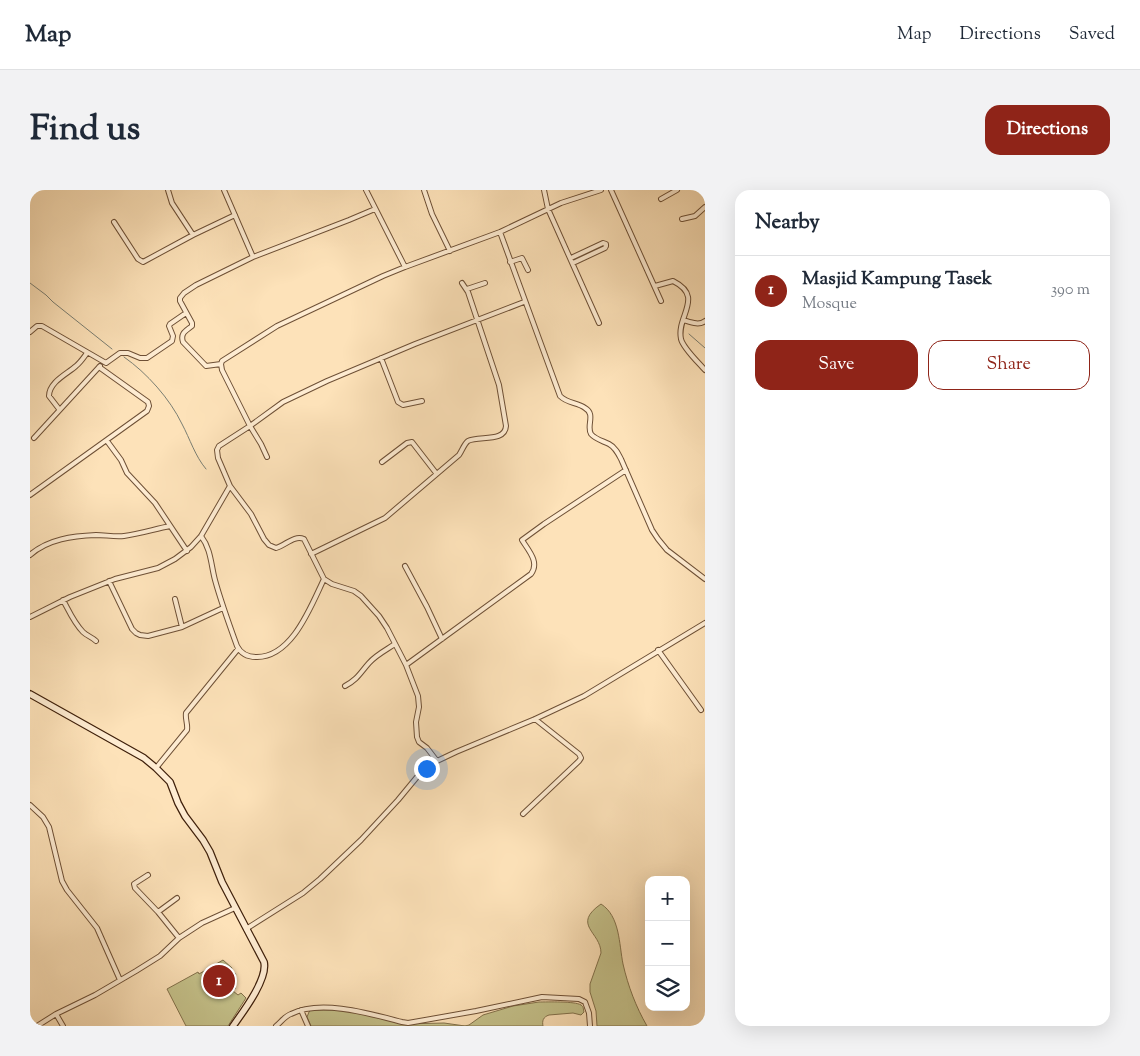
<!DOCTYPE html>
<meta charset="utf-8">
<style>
body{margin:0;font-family:"Sorts Mill Goudy",serif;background:#f2f2f3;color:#1f2937}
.controls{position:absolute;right:15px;bottom:15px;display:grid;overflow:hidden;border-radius:10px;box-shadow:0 5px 20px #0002}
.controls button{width:45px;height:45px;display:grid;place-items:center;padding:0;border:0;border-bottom:1px solid #e0e1e3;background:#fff;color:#1f2937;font:25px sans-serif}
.you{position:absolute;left:396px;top:578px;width:18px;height:18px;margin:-12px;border:4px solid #fff;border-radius:50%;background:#1a73e8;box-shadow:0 0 0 8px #1a73e833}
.badge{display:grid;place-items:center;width:32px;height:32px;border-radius:50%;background:#8f2418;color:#fff;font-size:16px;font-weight:700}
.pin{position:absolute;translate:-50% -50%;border:2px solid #fff;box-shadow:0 1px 5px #0006}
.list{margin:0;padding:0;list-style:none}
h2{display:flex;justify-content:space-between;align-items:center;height:65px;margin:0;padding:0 20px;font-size:21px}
h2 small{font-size:16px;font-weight:400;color:#747a83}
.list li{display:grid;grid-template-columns:32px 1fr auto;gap:15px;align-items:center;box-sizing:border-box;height:70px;padding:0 20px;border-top:1px solid #e0e1e3}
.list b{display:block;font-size:19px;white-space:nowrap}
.list p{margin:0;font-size:16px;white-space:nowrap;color:#747a83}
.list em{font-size:16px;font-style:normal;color:#747a83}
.actions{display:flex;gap:10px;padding:15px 20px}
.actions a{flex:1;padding:11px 0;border:1px solid #8f2418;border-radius:15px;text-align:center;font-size:18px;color:#8f2418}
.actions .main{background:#8f2418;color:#fff}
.icon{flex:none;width:28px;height:28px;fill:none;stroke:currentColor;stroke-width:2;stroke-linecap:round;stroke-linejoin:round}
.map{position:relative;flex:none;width:675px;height:836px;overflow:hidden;border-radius:15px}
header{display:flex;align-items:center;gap:30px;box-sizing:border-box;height:70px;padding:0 25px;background:#fff;border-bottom:1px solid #e0e1e3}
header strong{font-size:24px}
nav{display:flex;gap:28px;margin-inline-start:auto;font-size:18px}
.intro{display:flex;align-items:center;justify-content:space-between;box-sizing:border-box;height:120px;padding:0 30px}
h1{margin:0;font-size:35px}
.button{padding:12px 22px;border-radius:15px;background:#8f2418;color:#fff;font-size:18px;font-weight:700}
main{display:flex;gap:30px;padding:0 30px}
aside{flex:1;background:#fff;border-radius:15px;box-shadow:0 5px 20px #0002}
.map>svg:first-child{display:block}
.green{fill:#c5c28b;stroke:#82714b}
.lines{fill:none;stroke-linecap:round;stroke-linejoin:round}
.stream{stroke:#7a7e72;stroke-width:1}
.street-casing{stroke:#6e5036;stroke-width:6}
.secondary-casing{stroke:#3f200b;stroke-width:8}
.street{stroke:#feecd2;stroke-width:4}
.secondary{stroke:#feecd2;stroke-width:5.5}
</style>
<header>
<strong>Map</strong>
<nav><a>Map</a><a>Directions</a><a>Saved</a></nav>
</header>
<div class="intro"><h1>Find us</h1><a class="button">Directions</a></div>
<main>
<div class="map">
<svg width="675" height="836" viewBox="0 0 675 836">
<rect width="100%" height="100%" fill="#fde2b9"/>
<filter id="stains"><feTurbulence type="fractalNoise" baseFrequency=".004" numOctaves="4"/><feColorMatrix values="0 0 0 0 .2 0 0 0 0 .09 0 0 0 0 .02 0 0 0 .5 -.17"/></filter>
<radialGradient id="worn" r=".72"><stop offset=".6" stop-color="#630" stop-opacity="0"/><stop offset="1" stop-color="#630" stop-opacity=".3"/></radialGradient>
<path class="green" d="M 571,714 C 590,726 589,754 593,774 C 598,796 606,817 617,836 L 567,836 L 566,821 L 560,802 L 560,794 L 571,763 C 571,742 541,735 571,714 Z
M 193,770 L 202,778 L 201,780 L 206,784 L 200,792 L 206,798 L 203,801 L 208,805 L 211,803 L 216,808 L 198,836 L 156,836 L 137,799 L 168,782 L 169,784 Z
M 509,812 C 517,812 545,811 551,815 C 554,817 553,819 554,822 L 551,825 L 543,823 L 519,825 C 513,827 512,831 513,836 L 281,836 L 277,827 L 279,822 L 281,820 L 302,820 L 325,822 L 373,834 L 414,833 L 435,836 L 439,835 L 453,825 L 483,816 Z"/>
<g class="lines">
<path class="stream" d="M 0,93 L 16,105 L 23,112 L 82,159
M 659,144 L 675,158
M 94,167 C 117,183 140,209 152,234 C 160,249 165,266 176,279"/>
<g class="street-casing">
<path id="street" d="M 138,0 L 142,13 L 163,45
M 194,0 L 223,67
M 336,0 L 375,77
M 394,0 L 402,24 L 420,61
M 514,0 L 518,19 L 569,133
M 581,0 L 631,111
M 631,9 L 647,0
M 652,29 L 665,26 L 675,17
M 84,32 L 108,69 L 113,72 L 163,45 L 205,25
M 470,42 L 530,206 C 538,214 547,212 555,218 C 566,224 556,236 561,244 C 565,249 573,251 579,254 C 585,257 588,263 591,269 L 622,340 L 628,349 L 637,360 L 675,389
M 541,68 L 573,53 L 576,54 L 576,56
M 480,72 L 492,68 L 498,80
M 543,73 L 575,58 L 576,56
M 625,96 L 643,91 C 675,107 646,126 651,149 C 653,158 668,172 675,180
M 437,99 L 455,93
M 653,130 C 660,132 669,136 675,131
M 0,142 L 7,136 L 12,136 L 76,173 L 90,163 L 98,163 L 110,168 L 117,168 L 142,151 L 143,146 L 139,136 L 140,134 L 156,123
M 351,168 L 368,212 L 373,215 L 392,211
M 191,174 L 176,176 L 153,152 C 150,143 156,141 162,136 L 162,133 L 150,111 L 150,108 L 154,103 L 166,95 L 223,67 L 319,30 L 345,19
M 29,219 L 19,206 C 19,192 37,184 46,176 C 51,172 54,167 57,163
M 4,248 L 70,176
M 77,251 L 91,270 L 97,283 L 125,313 L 157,361
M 237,267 L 231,254 L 220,236 L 253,212 L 297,191 L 385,154 L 494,112
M 352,272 L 377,253 L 382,252 L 406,283
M 0,305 L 117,221 L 119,216 L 118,212 L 69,177
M 171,346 C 181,359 181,375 185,390 C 191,412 199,434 207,456 C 211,464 217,467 226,467 C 262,468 281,416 294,389
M 281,364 L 355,328 L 429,265 C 432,261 434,254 438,251 C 448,245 475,253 476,236 L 469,195 L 438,102 L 432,93
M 0,365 C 18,349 43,346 66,345 C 75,345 85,347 94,346 C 109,344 125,339 140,336
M 375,376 L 397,417 L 412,449
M 79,391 L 102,439 L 106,443 L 110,445 L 118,446 L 152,437 L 193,418
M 145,409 L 152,437
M 33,410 C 39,421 44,433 53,442 C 57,446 62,447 66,451
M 0,427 L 40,407 L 85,389 L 128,378 L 145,369 L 161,357 L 171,346 L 200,296
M 628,460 L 671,520
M 376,475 L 501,384 C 510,372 498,360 492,350 L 514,334 L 596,280
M 315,496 C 328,489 330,483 339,473 C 346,465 356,460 365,454
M 407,571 L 397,558 L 389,552 L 387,547 L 386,532 L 389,517 L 388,506 L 376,475 L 357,438 L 349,426 L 331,406 L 324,401 L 302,394 L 294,389 L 274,349 C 264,345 256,355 246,358 L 239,355 L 234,349 L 221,324 L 200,296 L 188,268 L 187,260 L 189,256 L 220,236 L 192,180 L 191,174 L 192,171 L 247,136 L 353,86 L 375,77 L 470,42 L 531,13 L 571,0
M 126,578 L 157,540 C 158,534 155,529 156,523 L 208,459
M 0,615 L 13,627 L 19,637 L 32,691 L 37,700 L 67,738 L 90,790
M 493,624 L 549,571 L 551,568 L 549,564 L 505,529
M 118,685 L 104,694 L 105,698 L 128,722 L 149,748
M 128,722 L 147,708
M 216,739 L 273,703 L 290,689 L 331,650 L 368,610 L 387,587 L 407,571 L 426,562 L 505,529 L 554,506 L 675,433
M 271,820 L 278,836
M 26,824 L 33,836
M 7,836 L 26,824 L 65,805 L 106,781 L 130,766 L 149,748 L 172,733 L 205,718
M 246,836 C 251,832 255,826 261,824 C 291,809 341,824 372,832 L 378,833 L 446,821 L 512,807 L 549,809 L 555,812 L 559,823 L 560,836"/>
</g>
<g class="secondary-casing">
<path id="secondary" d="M 0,504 L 114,568 L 126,578 L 140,592 L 148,613 L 155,626 L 173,650 L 180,662 L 192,692 L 234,772 C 238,789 213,822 203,836"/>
</g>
<use href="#street" class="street"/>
<use href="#secondary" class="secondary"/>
</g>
<rect width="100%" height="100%" filter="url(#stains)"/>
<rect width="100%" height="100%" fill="url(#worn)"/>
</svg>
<div class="controls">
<button>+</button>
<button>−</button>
<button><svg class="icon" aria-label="layers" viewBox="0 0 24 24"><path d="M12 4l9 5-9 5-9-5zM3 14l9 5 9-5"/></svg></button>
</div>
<div class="you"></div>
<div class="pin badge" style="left:189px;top:791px">1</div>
</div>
<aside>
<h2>Nearby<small></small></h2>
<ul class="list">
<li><span class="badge">1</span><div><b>Masjid Kampung Tasek</b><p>Mosque</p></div><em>390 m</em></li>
</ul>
<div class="actions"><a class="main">Save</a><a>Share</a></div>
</aside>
</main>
